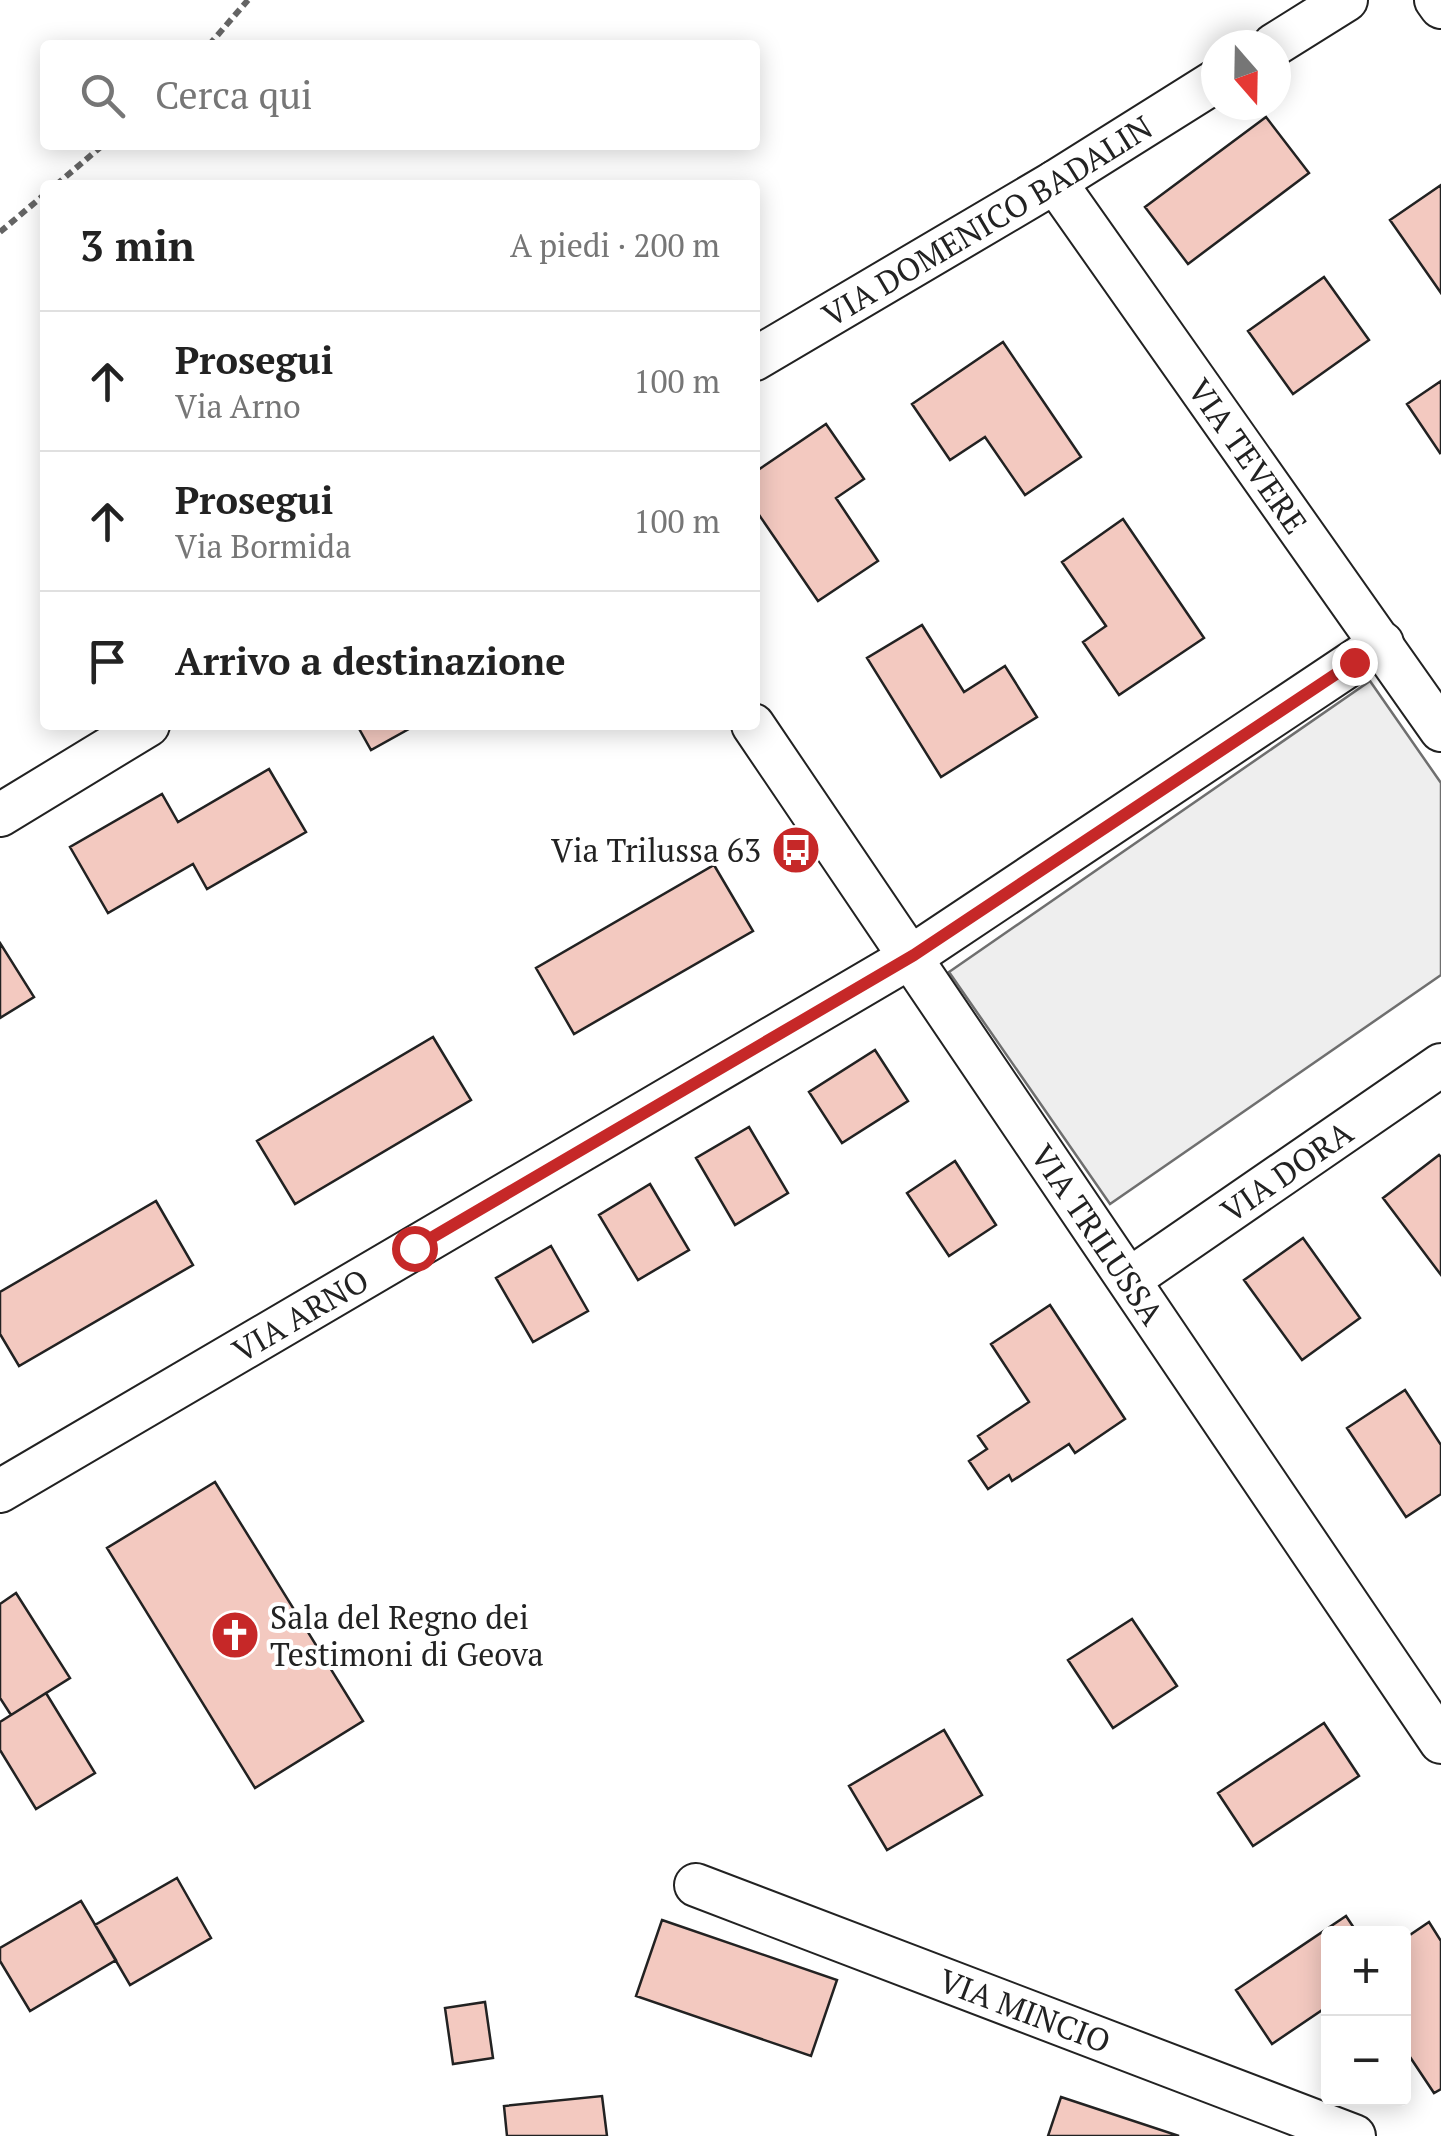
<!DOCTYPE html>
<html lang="it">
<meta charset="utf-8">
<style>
body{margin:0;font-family:"PT Serif",serif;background:#f6f6f6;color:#222}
.controls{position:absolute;right:30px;bottom:30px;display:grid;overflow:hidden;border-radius:10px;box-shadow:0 5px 25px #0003}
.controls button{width:90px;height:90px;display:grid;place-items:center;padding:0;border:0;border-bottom:2px solid #e0e0e0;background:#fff;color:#222;font:50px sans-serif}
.compass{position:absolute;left:1201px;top:30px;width:90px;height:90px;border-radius:50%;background:#fff;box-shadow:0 5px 25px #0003;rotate:160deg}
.stop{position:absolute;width:30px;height:30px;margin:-22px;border:8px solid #c62828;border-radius:50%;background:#fff}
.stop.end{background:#c62828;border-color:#fff;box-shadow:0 2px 10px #0008}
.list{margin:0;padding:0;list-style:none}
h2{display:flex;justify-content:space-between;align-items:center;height:130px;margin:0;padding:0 40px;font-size:42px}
h2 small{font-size:32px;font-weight:400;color:#767676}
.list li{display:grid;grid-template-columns:65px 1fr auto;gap:30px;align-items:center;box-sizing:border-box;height:140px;padding:0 40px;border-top:2px solid #e0e0e0}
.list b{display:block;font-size:38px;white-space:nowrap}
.list p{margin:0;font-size:32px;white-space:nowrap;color:#767676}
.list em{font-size:32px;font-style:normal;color:#767676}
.icon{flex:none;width:55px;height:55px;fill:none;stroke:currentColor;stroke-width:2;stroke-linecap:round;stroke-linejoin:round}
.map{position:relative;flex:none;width:1441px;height:2136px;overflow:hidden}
.search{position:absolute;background:#fff;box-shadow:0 5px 25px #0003;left:40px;top:40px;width:720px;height:110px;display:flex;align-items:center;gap:25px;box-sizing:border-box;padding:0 35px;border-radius:10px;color:#767676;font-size:38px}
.panel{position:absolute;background:#fff;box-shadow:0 5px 25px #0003;left:40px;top:180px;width:720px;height:550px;border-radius:10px}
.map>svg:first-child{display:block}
.green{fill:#eee;stroke:#6f6f6f;stroke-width:2.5}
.building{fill:#f3c9c0;stroke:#222;stroke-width:2.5}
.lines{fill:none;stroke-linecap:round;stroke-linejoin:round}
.minor-casing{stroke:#222;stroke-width:46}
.path{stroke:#646464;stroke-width:6;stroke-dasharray:8 5;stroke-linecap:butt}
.minor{stroke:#fff;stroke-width:42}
.route{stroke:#c62828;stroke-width:12}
.labels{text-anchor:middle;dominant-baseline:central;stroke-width:8;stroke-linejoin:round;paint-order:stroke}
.street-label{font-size:32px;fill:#222;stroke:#fff}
.poi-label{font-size:32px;fill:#222;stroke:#fff;text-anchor:end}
</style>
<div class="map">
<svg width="1441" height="2136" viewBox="0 0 1441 2136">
<rect width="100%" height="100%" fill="#fff"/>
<path class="green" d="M 1370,681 L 1441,783 L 1441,975 L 1110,1204 L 949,972 Z"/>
<path class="building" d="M 1266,117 L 1309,173 L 1188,264 L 1145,207 Z
M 1441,185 L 1441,293 L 1390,220 Z
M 1324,277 L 1369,340 L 1293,394 L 1248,331 Z
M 1003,342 L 1081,457 L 1025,495 L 985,437 L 950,460 L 912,404 Z
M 1441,381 L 1441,452 L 1440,453 L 1407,404 Z
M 826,424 L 864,479 L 836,498 L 878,561 L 818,601 L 755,509 L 755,472 Z
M 1123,519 L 1204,638 L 1119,695 L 1083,642 L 1106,626 L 1062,562 Z
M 922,625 L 964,692 L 1005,666 L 1037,717 L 941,777 L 867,658 Z
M 357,725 L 416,725 L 371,750 Z
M 269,769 L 306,832 L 207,889 L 193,864 L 108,913 L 70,847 L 162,794 L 178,822 Z
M 714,865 L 753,931 L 574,1034 L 536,968 Z
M 0,943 L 34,997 L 0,1018 Z
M 433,1037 L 471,1100 L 295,1204 L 257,1141 Z
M 875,1050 L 908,1101 L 842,1143 L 809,1092 Z
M 749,1127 L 788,1193 L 735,1225 L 696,1158 Z
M 1439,1155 L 1441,1157 L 1441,1275 L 1383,1198 Z
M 955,1161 L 996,1225 L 949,1256 L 907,1193 Z
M 650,1184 L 689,1250 L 638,1280 L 599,1215 Z
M 156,1201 L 193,1265 L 19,1366 L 0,1334 L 0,1292 Z
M 1303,1238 L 1360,1318 L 1302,1360 L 1244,1280 Z
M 551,1246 L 588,1311 L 533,1342 L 496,1278 Z
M 1050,1305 L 1125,1419 L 1075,1453 L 1069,1444 L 1012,1481 L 1009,1475 L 988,1489 L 969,1461 L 987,1449 L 978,1436 L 1029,1402 L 991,1344 Z
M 1405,1390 L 1441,1445 L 1441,1494 L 1406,1517 L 1347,1428 Z
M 215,1482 L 363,1721 L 255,1788 L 107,1548 Z
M 16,1593 L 70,1678 L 11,1715 L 0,1698 L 0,1604 Z
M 1132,1619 L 1177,1686 L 1113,1728 L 1068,1660 Z
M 46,1693 L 95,1773 L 36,1809 L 0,1750 L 0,1722 Z
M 1324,1723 L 1359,1776 L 1253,1846 L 1218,1793 Z
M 944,1730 L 982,1795 L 887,1850 L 849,1786 Z
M 177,1878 L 211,1938 L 130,1985 L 95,1925 Z
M 81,1901 L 116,1960 L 30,2011 L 0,1961 L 0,1948 Z
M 1346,1916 L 1358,1934 L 1328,1934 L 1328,2006 L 1272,2044 L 1236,1990 Z
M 662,1920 L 837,1980 L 811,2056 L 636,1996 Z
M 1429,1922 L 1441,1941 L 1441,2089 L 1434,2093 L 1404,2048 L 1404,1939 Z
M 485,2002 L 493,2058 L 453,2064 L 445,2008 Z
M 602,2096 L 607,2136 L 507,2136 L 504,2106 Z
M 1061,2097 L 1179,2136 L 1048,2136 Z"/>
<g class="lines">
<g class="minor-casing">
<g id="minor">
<path d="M 1436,0 L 1441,7"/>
<path d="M 1274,45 L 1346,0"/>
<path id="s1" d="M 1055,182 L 1441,730"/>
<path id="s2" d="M 755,359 L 1055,182 L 1216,81"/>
<path id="s3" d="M 753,725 L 1441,1742"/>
<path d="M 0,815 L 148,725"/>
<path id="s4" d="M 1130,1279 L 1441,1065"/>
<path id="s5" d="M 0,1491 L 914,955 L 1382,643"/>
<path id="s6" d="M 696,1885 L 1354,2136"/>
</g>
</g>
<path class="path" d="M 209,45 L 248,0
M 56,185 L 103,145
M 0,232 L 45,194"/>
<use href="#minor" class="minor"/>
</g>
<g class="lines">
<path class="route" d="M 414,1248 L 914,955 L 1354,662"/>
</g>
<defs>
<g id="bus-disc" transform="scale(2.5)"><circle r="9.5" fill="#c62828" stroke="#fff"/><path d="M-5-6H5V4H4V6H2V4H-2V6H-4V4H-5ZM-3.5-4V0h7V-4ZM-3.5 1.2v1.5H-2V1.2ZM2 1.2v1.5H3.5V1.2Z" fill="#fff"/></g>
<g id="church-disc" transform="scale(2.5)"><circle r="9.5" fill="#c62828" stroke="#fff"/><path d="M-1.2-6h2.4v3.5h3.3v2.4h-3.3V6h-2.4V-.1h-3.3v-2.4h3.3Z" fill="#fff"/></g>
</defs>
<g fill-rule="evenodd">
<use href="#bus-disc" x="796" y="850"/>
<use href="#church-disc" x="235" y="1635"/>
</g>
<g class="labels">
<g class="street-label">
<text stroke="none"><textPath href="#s2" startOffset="270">VIA DOMENICO BADALIN</textPath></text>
<text stroke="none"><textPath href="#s1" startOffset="335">VIA TEVERE</textPath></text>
<text stroke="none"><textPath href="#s4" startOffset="190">VIA DORA</textPath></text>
<text stroke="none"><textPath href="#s3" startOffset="615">VIA TRILUSSA</textPath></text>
<text stroke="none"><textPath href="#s5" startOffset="348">VIA ARNO</textPath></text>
<text stroke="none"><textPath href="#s6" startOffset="352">VIA MINCIO</textPath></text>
</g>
<g class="poi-label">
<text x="761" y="850">Via Trilussa 63</text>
<text x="270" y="1617" text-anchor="start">Sala del Regno dei<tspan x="270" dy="37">Testimoni di Geova</tspan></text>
</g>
</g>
</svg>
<div class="controls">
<button>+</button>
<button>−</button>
</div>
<svg class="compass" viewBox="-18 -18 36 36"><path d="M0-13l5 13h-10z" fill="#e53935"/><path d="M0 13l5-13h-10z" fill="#767676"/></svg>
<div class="stop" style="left:414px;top:1248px"></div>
<div class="stop end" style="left:1354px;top:662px"></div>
<div class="search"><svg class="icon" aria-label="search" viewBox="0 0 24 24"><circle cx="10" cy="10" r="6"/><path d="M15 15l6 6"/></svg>Cerca qui</div>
<section class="panel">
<h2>3 min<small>A piedi · 200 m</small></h2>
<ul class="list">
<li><svg class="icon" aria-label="ahead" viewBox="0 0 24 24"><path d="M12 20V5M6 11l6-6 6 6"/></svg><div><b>Prosegui</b><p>Via Arno</p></div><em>100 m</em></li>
<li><svg class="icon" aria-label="ahead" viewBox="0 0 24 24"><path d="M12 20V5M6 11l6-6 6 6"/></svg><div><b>Prosegui</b><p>Via Bormida</p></div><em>100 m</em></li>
<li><svg class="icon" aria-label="arrive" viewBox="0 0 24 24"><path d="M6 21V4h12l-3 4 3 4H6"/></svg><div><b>Arrivo a destinazione</b></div></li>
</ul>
</section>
</div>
